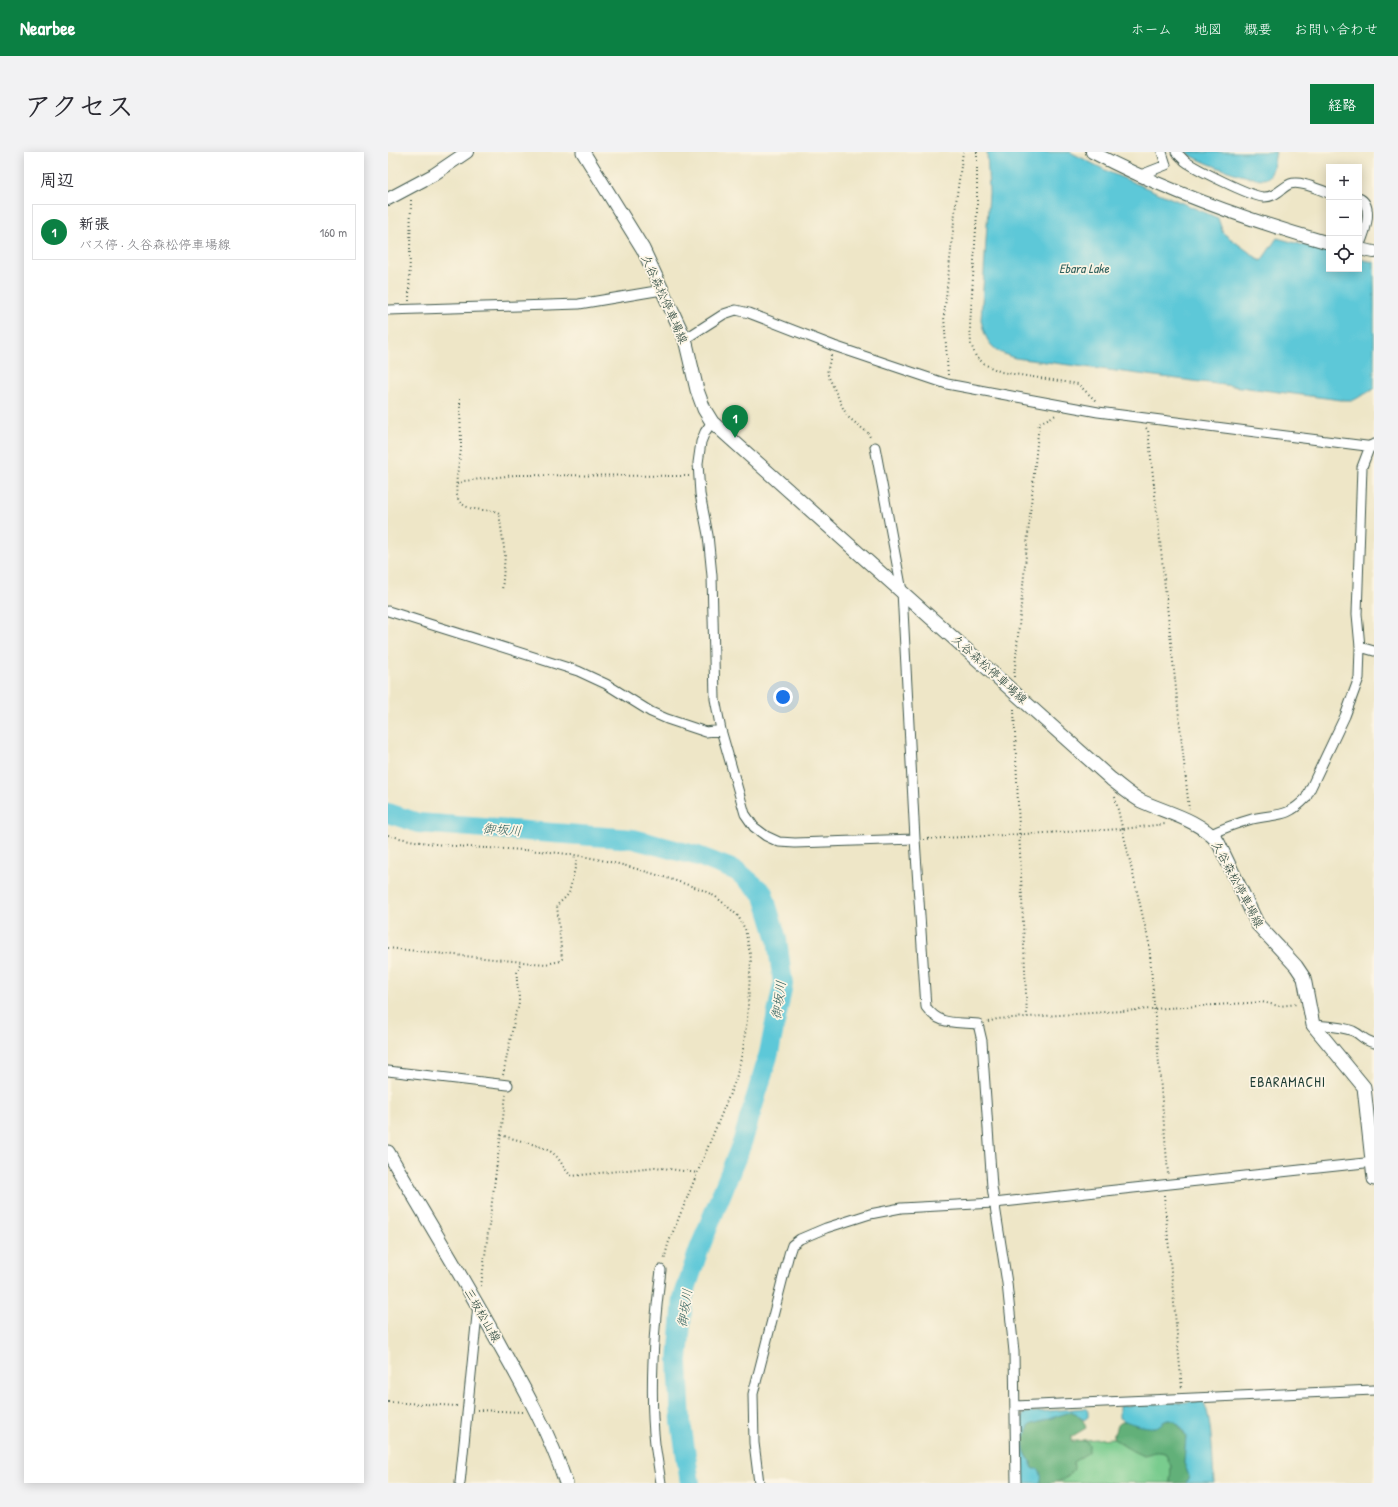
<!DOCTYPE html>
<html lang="ja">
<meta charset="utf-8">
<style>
body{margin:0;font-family:"Patrick Hand","Klee One",sans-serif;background:#f2f2f3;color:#2b2b33}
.controls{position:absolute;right:12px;top:12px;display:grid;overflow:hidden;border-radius:0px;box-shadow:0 2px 10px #0003}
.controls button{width:36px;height:36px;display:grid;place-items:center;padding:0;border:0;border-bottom:1px solid #e1e1e2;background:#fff;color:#2b2b33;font:20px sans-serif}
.you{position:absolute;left:395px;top:545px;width:14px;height:14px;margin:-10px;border:3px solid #fff;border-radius:50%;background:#1a73e8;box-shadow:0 0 0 6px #1a73e833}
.badge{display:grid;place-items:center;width:26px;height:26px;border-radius:50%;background:#0b8043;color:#fff;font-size:13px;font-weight:700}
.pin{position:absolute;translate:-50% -33px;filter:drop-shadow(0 1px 2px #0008)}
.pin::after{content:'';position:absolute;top:21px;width:14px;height:12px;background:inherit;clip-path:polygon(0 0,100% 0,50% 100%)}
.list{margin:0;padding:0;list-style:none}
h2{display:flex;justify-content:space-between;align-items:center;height:52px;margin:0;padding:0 16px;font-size:17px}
h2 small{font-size:13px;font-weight:400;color:#7c7c81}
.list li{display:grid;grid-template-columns:26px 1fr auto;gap:12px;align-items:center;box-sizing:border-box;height:56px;margin:0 8px 8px;padding:0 8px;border:1px solid #e1e1e2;border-radius:0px}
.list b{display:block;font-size:15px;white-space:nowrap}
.list p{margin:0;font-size:13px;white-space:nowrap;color:#7c7c81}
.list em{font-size:13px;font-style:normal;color:#7c7c81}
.icon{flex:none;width:22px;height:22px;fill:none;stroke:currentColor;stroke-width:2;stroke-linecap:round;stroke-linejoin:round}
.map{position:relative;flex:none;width:986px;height:1331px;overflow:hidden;border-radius:0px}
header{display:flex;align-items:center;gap:24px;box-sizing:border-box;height:56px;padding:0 20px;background:#0b8043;color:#fff}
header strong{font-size:19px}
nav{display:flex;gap:22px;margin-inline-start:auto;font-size:14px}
.intro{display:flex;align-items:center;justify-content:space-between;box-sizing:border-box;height:96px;padding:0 24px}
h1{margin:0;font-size:28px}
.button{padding:10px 18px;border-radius:0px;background:#0b8043;color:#fff;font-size:14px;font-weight:700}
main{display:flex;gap:24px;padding:0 24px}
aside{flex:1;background:#fff;border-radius:0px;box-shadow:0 2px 10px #0003}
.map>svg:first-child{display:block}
.green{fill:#79cc8e;stroke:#4c8461}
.forest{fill:#62b079;stroke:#407656}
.water{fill:#5dc8d8;stroke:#3e8286}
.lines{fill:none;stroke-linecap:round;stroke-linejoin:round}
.river{stroke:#5dc8d8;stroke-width:20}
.minor-casing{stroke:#3e564a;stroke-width:11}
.tertiary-casing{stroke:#3e564a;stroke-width:14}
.secondary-casing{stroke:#3e564a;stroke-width:15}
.path{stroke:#3e564a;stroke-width:2;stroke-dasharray:1 3;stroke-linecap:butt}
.minor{stroke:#fff;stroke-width:9}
.tertiary{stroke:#fff;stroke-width:12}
.secondary{stroke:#fff;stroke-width:13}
.labels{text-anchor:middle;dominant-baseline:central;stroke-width:3.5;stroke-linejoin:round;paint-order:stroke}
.street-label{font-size:12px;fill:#1f3d34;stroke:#fcf5e5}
.water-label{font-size:13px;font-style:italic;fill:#2e605d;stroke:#fcf5e5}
.quarter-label{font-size:14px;letter-spacing:1px;fill:#1f3d34;stroke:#fcf5e5}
</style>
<header>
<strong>Nearbee</strong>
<nav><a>ホーム</a><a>地図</a><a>概要</a><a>お問い合わせ</a></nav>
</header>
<div class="intro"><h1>アクセス</h1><a class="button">経路</a></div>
<main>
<aside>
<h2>周辺<small></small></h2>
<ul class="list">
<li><span class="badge">1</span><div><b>新張</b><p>バス停 · 久谷森松停車場線</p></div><em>160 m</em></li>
</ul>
</aside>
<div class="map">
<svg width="986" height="1331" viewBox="0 0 986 1331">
<rect width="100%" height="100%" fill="#fcf5e5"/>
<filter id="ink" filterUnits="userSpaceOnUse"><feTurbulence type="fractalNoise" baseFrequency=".025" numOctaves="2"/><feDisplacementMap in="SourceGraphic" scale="8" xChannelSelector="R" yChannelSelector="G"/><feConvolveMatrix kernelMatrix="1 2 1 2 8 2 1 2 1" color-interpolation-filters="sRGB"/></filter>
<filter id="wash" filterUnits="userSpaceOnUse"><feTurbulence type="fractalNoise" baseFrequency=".012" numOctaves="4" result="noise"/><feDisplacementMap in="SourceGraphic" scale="16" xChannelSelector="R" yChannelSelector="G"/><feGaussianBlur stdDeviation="0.9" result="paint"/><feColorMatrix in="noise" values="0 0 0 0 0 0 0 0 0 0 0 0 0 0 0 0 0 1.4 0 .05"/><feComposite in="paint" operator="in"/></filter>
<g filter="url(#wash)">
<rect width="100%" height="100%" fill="#eee6c7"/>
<path class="green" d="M 725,1286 C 729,1290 750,1303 755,1303 C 765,1302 763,1297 777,1301 L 783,1314 L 782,1331 L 668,1330 L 680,1325 L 686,1314 L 685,1310 L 699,1301 L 699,1289 L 694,1288 Z"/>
<path class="forest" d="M 682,1260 C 692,1264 695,1266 698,1276 L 683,1285 L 683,1289 C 691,1290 695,1286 701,1292 L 701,1300 L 685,1310 L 686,1317 C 677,1331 665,1331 651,1331 L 653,1328 L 643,1314 L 643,1309 C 632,1299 633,1278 646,1270 Z
M 783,1268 L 788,1270 L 798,1284 L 796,1311 L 801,1324 L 798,1331 L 782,1331 L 783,1314 L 777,1301 C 764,1298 765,1302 755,1303 C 750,1303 729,1290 725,1286 L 729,1273 L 736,1269 L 742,1269 L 747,1273 L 768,1275 L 777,1269 Z"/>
<path class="water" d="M 599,0 L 682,0 L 723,21 L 830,66 L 835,81 L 873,109 L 889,86 L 941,100 L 941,117 L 971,117 L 971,107 L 986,110 L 986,237 L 966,248 L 953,248 L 627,206 C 604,199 598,191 593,168 L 601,41 Z
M 798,0 L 888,0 C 886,7 886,22 879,26 C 869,32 806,8 798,0 Z
M 814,1249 C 824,1256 825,1317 826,1331 L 798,1331 L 801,1324 L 796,1311 L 798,1284 C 795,1277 786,1264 777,1269 C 773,1271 771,1275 767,1275 C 756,1276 740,1271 731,1266 L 731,1254 Z
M 698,1256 L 700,1260 L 700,1265 L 696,1268 L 692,1264 L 682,1260 L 642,1273 C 635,1285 632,1299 643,1309 L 643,1315 L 645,1317 L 651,1317 C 653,1322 655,1327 651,1331 L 634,1331 L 633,1269 L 636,1261 Z"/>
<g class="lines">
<path class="river" d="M 0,661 L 30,671 L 245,687 L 310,704 L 349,719 L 375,741 L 389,787 L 395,832 L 381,901 L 354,991 L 310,1100 L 295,1146 L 290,1209 L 293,1270 L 302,1331"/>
</g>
</g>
<g filter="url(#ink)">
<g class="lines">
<g class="minor-casing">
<path id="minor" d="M 788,0 C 791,3 794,6 797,9 C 808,17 862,44 875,45 C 887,46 893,36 902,32 C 913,28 931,38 941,41
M 750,24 L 778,13 L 774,0
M 971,46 C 986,53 978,79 971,94
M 0,158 L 191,152 L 274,138
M 297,187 L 336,162 L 348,158 L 361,161 L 446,194 L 559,232 L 710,260 L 986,295
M 324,270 L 317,280 L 313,290 L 310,311 L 312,342 L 320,383 L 324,424 L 327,547 L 333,578 L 357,662 L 366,675 L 378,684 L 391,690 L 407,691 L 527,687
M 487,295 L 514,439 L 527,687 L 538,855 C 553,875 567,869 590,872 L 594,889 L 604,1035 L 619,1131 L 626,1200 L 628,1331
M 0,459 L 190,519 L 218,532 L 263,560 L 279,567 L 318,580 L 333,578
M 972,495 L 986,499
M 823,682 C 836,676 850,671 864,667 C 889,661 898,667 918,646 L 957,564 L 971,526 L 972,495 L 969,462 L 974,315 L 982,294 L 986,292
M 925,873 C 938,874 953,874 965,879 C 974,883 974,888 986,891
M 0,919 L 120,933
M 627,1254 L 986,1238
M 72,1331 L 90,1153
M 273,1331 C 271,1318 269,1305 267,1292 C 261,1236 266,1173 273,1118
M 371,1331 L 366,1291 L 365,1242 L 401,1102 L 404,1093 L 412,1087 L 438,1076 L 482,1062 L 513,1056 L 606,1051 L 986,1010"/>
</g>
<g class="tertiary-casing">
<path id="tertiary" d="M 704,0 C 780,40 859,68 941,91
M 0,47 L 45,23 L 79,0
M 971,97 L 986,100"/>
</g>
<g class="secondary-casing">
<path id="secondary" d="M 195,0 L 255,97 L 297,187 L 309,238 L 316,257 L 324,270 L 723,627 C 732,634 742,643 753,649 C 779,661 810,667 830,690 L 870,773 L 908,814 L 916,826 L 925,873 L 976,935 L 986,1027
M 0,1000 C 38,1066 78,1131 114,1197 C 139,1241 162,1283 178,1331"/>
</g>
<path class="path" d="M 589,0 L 589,60 L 582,174 L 583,192 L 588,205 L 598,213 L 613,220 L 690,232 L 708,249
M 21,149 L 23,48
M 443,203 L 439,221 L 455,256 L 460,265 L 480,281 L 483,287
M 560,223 L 556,164 L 569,42 L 575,0
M 72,247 C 72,263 73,280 73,297 C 72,309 63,342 73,351 C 84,361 105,356 111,361 L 117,403 L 114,439
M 758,276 L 760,278 L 801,657
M 69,332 L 76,329 L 127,323 L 301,324
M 626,525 L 651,271 L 668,263
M 626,557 L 639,865
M 727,645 L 761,791 L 780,1022
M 0,683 C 58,699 120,694 179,702 C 225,708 271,723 315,738 L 328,745 L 339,754 L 350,764 L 357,777 L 363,807 L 359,868 L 355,897 L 348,927 L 280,1092 L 276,1109
M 536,687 L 735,677 L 777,672
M 0,796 L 144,811 L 158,812 L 173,809 L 174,807 L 169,753 L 178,745 L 181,741 L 188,712 L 188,707 L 185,704
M 600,870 L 609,867 L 874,850 L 891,854 L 910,852
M 115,923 L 128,860 C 137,846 122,825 133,811
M 113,983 C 127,988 155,993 166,1002 C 174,1009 176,1019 184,1024 L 267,1015 L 310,1021
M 776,1043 L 794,1237
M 93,1134 L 118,943
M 0,1250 L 70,1254
M 89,1258 L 134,1260"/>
<use href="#minor" class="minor"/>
<use href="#tertiary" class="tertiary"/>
<use href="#secondary" class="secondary"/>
</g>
</g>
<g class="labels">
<g class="street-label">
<text transform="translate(277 147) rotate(66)">久谷森松停車場線</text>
<text transform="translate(602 517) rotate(42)">久谷森松停車場線</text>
<text transform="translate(850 732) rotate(62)">久谷森松停車場線</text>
<text transform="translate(95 1163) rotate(60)">三坂松山線</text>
</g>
<g class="water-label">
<text x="696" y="116">Ebara Lake</text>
<text transform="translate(114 677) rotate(4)">御坂川</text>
<text transform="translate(390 848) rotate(-82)">御坂川</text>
<text transform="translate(296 1156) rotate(-81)">御坂川</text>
</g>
<g class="quarter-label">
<text x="900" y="929">EBARAMACHI</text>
</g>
</g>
</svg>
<div class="controls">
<button>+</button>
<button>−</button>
<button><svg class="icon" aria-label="locate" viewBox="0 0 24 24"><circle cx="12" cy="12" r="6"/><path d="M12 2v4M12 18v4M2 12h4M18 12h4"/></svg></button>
</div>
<div class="you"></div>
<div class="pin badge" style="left:347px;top:286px">1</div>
</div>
</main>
